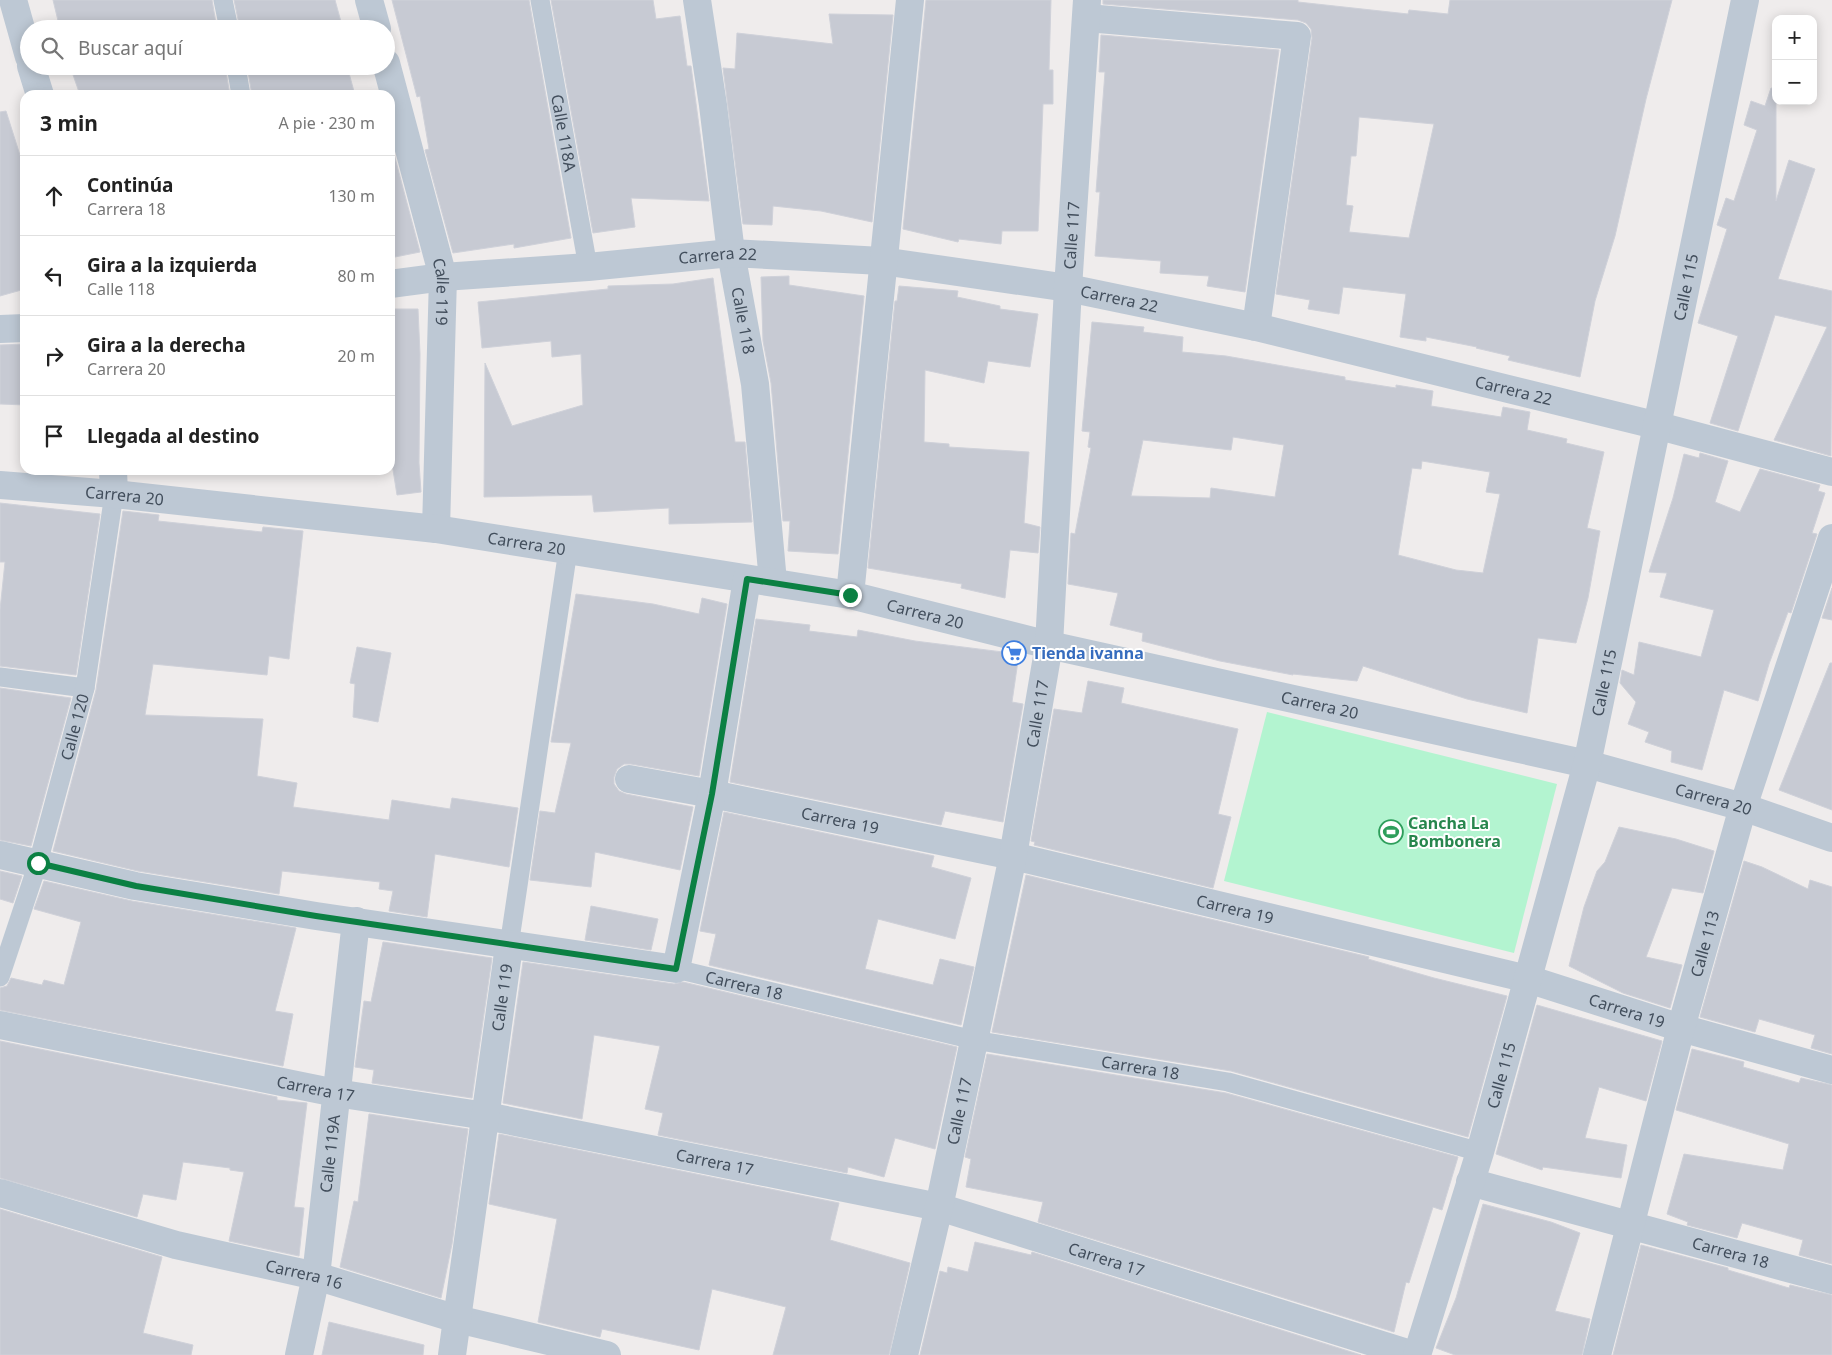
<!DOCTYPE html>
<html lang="es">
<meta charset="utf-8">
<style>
body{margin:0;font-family:"Noto Sans",sans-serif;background:#f2f2f2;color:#222}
.controls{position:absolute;right:15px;top:15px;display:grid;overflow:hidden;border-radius:10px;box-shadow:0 2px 12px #0003}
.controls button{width:45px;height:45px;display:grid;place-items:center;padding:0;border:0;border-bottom:1px solid #e0e0e0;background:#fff;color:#222;font:25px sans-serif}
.stop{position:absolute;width:15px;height:15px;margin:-11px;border:4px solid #0b8043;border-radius:50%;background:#fff}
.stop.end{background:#0b8043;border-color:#fff;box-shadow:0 1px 5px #0008}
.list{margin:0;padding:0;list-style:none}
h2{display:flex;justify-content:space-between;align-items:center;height:65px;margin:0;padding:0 20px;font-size:21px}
h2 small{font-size:16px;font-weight:400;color:#767676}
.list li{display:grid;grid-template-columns:32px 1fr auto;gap:15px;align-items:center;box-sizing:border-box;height:80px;padding:0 20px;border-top:1px solid #e0e0e0}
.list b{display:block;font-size:19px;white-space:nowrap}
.list p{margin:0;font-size:16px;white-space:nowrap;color:#767676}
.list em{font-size:16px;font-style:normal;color:#767676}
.icon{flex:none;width:28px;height:28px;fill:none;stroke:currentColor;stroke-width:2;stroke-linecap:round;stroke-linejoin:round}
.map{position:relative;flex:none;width:1832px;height:1355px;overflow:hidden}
.search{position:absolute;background:#fff;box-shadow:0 2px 12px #0003;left:20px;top:20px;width:375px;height:55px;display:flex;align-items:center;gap:12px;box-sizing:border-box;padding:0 18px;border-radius:28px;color:#767676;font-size:19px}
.panel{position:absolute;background:#fff;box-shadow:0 2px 12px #0003;left:20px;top:90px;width:375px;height:385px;border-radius:15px}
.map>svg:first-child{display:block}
.green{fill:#b3f4d0}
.building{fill:#c7cad3;stroke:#cfd1d9;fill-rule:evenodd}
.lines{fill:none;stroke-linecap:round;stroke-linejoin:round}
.lane{stroke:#bdc8d4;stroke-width:19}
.street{stroke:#bdc8d4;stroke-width:28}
.route{stroke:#0b8043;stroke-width:6}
.labels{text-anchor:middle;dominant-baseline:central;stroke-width:4;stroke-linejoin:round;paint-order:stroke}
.street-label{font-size:16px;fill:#424e5c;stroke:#fff}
.shop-label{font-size:16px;font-weight:bold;fill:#366cbe;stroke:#fff;text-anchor:start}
.leisure-label{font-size:16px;font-weight:bold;fill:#27864d;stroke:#fff;text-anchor:start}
</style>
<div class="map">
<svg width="1832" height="1355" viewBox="0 0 1832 1355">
<rect width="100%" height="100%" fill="#efecec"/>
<path class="green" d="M 1267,712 L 1557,784 L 1514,953 L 1224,881 Z"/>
<path class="building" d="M 53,0 L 212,0 L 217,29 L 60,29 Z
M 234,0 L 335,0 L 343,29 L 240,29 Z
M 392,0 L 529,0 L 571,238 L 514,248 L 514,244 L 453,253 L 425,150 L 429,149 L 420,96 L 417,97 Z
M 551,0 L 653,0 L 656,19 L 680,16 L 687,66 L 691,66 L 709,201 L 631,198 L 635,227 L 593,233 Z
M 926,0 L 1051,0 L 1049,70 L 1053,70 L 1053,104 L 1043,104 L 1038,231 L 1002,231 L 1001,244 L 959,239 L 958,242 L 903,229 Z
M 1103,0 L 1298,0 L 1298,2 L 1408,14 L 1409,10 L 1448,14 L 1450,0 L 1672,0 L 1646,99 L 1615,236 L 1595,301 L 1580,377 L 1508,360 L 1510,356 L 1476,348 L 1477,347 L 1426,337 L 1426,341 L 1400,337 L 1406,294 L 1343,287 L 1339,314 L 1308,309 L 1310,300 L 1276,294 L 1312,38 L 1311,29 L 1306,23 L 1298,20 L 1103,4 ZM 1359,117 L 1434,124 L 1409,238 L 1349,232 L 1353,206 L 1346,205 L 1351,156 L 1356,156 Z
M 829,14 L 893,15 L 872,222 L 821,211 L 773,206 L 772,225 L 743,224 L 723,68 L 735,69 L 737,33 L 833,44 Z
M 1101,35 L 1279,50 L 1245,292 L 1207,286 L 1209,276 L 1160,273 L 1161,261 L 1095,256 L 1100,192 L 1096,192 L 1105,72 L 1099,72 Z
M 70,66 L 225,66 L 230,95 L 80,95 Z
M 247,66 L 347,66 L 355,95 L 252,95 Z
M 1771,88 L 1776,89 L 1776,201 L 1789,160 L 1815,169 L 1778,279 L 1832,291 L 1831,456 L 1774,440 L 1827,327 L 1775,315 L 1738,431 L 1710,423 L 1738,336 L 1698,323 L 1727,229 L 1717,225 L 1726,198 L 1734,201 L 1757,130 L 1744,125 L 1751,101 L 1765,106 Z
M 6,111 L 25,171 L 25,289 L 0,296 L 0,112 Z
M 390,154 L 394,154 L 420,252 L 390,258 Z
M 789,276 L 789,285 L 864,296 L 838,554 L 788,551 L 790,521 L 783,521 L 771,383 L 763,341 L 761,277 Z
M 713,278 L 735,442 L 745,442 L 752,522 L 669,524 L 669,508 L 594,512 L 592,495 L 484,497 L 485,363 L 512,426 L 583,405 L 581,354 L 552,357 L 551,341 L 482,348 L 478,302 L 608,289 L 608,286 L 673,284 Z
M 899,286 L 958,291 L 957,297 L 1000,306 L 1000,309 L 1038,314 L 1030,367 L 988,361 L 984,383 L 925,370 L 924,442 L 949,444 L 949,447 L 1029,452 L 1024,523 L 1040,527 L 1038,553 L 1010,550 L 1005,598 L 961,588 L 962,584 L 868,568 L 895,301 L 897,301 Z
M 390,309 L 418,309 L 420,354 L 419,463 L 421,492 L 397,495 L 390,451 Z
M 1092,322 L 1144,327 L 1143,332 L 1183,337 L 1182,352 L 1226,356 L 1345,377 L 1345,380 L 1396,388 L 1396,385 L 1433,391 L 1431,406 L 1501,417 L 1503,407 L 1530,412 L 1527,430 L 1567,439 L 1566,443 L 1604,452 L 1587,528 L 1600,531 L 1588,598 L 1576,643 L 1538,638 L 1527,713 L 1467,699 L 1363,666 L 1357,681 L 1293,674 L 1293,675 L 1220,661 L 1142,641 L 1143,633 L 1110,625 L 1118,593 L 1068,584 L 1071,533 L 1075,534 L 1091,448 L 1088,447 L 1090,432 L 1082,431 ZM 1233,437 L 1284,445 L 1275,497 L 1211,488 L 1210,498 L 1131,496 L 1143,440 L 1231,450 ZM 1422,461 L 1490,472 L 1486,492 L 1500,494 L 1483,573 L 1456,570 L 1398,555 L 1412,468 L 1421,469 Z
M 25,344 L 25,405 L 0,404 L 0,345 Z
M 1700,453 L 1728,461 L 1715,502 L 1740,512 L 1760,469 L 1820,485 L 1818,491 L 1825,493 L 1812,533 L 1817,534 L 1791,613 L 1788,612 L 1769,664 L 1758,701 L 1724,690 L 1702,770 L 1671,762 L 1672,751 L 1645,742 L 1649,732 L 1628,724 L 1636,702 L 1620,683 L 1622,670 L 1634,675 L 1639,642 L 1701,657 L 1714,610 L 1660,597 L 1667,573 L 1649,572 L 1673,498 L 1684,454 L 1699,458 Z
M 0,503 L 100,514 L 76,675 L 0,666 L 0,610 L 5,562 L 0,562 Z
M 123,511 L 159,515 L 158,521 L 262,532 L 263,527 L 303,531 L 289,659 L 269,656 L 267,675 L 153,664 L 145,715 L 263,719 L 257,776 L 297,783 L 293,807 L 389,820 L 392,800 L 450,809 L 452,798 L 518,808 L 509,867 L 435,854 L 427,917 L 389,911 L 393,891 L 379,889 L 380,882 L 282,871 L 279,894 L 138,871 L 53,851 L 96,690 Z
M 1832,588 L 1832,620 L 1822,618 Z
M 576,594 L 653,604 L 699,614 L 702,598 L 727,604 L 699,776 L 631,764 L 624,764 L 617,769 L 614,777 L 614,784 L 619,791 L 626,794 L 693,807 L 680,870 L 595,852 L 591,887 L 530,880 L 540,811 L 555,813 L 571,743 L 551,742 Z
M 756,619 L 810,625 L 809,631 L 857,637 L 858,630 L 915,641 L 1019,654 L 1012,702 L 1023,704 L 1003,822 L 945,811 L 941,825 L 730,782 Z
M 357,647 L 391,653 L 378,722 L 353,717 L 355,684 L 350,683 Z
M 1830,663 L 1832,663 L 1832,810 L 1779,790 Z
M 1088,681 L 1124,688 L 1121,703 L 1238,729 L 1218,814 L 1231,817 L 1213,888 L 1034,845 L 1035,842 L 1031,841 L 1054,709 L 1082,713 Z
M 0,688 L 71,698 L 31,846 L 0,840 Z
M 724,812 L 934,856 L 931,867 L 971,878 L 955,939 L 878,919 L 865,969 L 933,985 L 940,959 L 974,967 L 961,1025 L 709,965 L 716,934 L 700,931 Z
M 1619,827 L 1676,839 L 1714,851 L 1703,893 L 1672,888 L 1646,957 L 1682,965 L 1670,1008 L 1623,993 L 1569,966 L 1584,907 L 1597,871 L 1605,862 Z
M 1744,861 L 1762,867 L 1808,889 L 1810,880 L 1832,887 L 1832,1054 L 1811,1048 L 1815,1035 L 1759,1019 L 1755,1032 L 1700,1017 Z
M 0,871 L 22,876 L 13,903 L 0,899 Z
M 1026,875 L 1369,957 L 1368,959 L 1434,978 L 1507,996 L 1468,1137 L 1231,1071 L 992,1032 Z
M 44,881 L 132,901 L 296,928 L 275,1011 L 293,1014 L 283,1066 L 0,1010 L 0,988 L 7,986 L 11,978 L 42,985 L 44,980 L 64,985 L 81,922 L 34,909 Z
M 591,906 L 658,919 L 651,950 L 585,940 Z
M 383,942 L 492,958 L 472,1098 L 372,1083 L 374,1070 L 355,1067 L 364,1001 L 371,1002 Z
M 523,962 L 674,984 L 683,982 L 957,1047 L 935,1149 L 895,1138 L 884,1177 L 848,1167 L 847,1173 L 658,1135 L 663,1113 L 645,1109 L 660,1046 L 594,1035 L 582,1119 L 503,1103 Z
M 1537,1005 L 1662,1041 L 1646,1101 L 1599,1087 L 1585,1138 L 1627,1145 L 1621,1178 L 1543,1167 L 1542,1170 L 1496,1154 Z
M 0,1041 L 277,1097 L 277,1100 L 307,1103 L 294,1207 L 304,1208 L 299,1256 L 229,1241 L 244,1172 L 230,1170 L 230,1168 L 183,1162 L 176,1200 L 143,1194 L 137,1217 L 0,1178 Z
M 1692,1049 L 1744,1062 L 1743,1067 L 1799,1083 L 1801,1078 L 1832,1085 L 1832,1264 L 1799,1255 L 1803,1240 L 1742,1223 L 1737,1238 L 1687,1225 L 1688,1222 L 1667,1214 L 1684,1154 L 1783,1170 L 1789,1144 L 1676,1110 Z
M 987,1054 L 1226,1093 L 1458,1157 L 1442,1210 L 1433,1207 L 1409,1283 L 1406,1282 L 1394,1332 L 1038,1222 L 1043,1202 L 966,1187 L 971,1159 L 965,1157 Z
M 369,1114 L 468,1129 L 452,1244 L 441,1298 L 340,1267 L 354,1201 L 358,1202 Z
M 499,1134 L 839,1203 L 830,1240 L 910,1263 L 889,1355 L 773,1355 L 786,1307 L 712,1289 L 699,1350 L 602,1329 L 600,1337 L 538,1322 L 557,1219 L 489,1204 Z
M 1483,1204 L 1551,1222 L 1580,1233 L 1555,1311 L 1590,1319 L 1582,1355 L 1455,1355 L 1436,1348 L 1456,1298 Z
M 0,1209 L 162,1257 L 143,1333 L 193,1345 L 191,1355 L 0,1355 Z
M 975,1242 L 1031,1255 L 1032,1252 L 1361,1355 L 920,1355 L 940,1271 L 947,1273 L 948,1267 L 968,1272 Z
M 1641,1245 L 1728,1268 L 1728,1270 L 1789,1288 L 1790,1285 L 1832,1295 L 1832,1355 L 1613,1355 Z
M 329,1322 L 424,1345 L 423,1355 L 322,1355 Z"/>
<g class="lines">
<g class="lane">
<path d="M 223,0 L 229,29"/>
<path id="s1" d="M 540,0 L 588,267"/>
<path d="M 236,66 L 241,95"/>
<path d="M 0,677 L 85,688"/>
<path d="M 509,946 L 568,550"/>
<path id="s2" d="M 676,969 L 974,1040 L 1228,1082 L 1480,1152"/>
<path id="s3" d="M 0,977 L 38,863 L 85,688 L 114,494"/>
</g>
<g class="street">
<path d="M 13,0 L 29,57"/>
<path d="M 369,0 L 377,29"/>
<path id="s4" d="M 697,0 L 713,105 L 731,253 L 755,384 L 773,582"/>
<path d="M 1087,18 L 1297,36 L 1256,327"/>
<path id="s5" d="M 386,63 L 443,277 L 436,529"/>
<path d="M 31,66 L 40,95"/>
<path id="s6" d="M 390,284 L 443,277 L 588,267 L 731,253 L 882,261 L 1068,288 L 1256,327 L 1659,426 L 1832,472"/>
<path d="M 0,329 L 25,328"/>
<path d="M 113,470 L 114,494"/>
<path id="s7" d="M 0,485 L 114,494 L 436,529 L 850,595 L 1049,645 L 1587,764 L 1743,807 L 1832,838"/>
<path d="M 850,595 L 910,0"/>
<path id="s8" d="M 629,779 L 712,794 L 1013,856 L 1528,979 L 1681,1028 L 1832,1070"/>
<path d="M 0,855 L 135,886 L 316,916 L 676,969 L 712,794 L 747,579"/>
<path id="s9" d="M 0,1025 L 336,1093 L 486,1116 L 939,1207 L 1414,1355"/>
<path id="s10" d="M 1470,1182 L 1832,1280"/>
<path id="s11" d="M 0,1193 L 176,1245 L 316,1276 L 457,1319 L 607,1355"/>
<path id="s12" d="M 299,1355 L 316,1276 L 356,921"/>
<path id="s13" d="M 452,1355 L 509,946"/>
<path id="s14" d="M 904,1355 L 939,1207 L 1013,856 L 1049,645 L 1068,288 L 1087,0"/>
<path id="s15" d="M 1417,1355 L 1480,1152 L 1587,764 L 1745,0"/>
<path id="s16" d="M 1597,1355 L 1681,1028 L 1743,807 L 1832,538"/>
</g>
</g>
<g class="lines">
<path class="route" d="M 38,863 L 136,886 L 316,916 L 676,969 L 712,794 L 747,579 L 850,595"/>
</g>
<defs>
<g id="supermarket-ring" transform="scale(1.25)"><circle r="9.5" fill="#fff" stroke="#3f7fe0" stroke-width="1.5"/><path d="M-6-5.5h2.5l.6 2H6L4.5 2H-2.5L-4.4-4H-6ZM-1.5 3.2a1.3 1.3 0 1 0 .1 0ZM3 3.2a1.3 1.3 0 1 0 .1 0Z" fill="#3f7fe0"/></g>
<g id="stadium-ring" transform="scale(1.25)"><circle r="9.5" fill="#fff" stroke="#2e9e5b" stroke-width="1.5"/><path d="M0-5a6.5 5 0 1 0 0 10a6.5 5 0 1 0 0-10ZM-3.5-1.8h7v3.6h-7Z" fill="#2e9e5b"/></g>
</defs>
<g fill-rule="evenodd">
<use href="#supermarket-ring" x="1014" y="653"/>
<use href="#stadium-ring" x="1391" y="832"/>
</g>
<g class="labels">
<g class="street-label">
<text stroke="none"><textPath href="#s1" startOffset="135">Calle 118A</textPath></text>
<text stroke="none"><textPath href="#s14" startOffset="1135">Calle 117</textPath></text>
<text stroke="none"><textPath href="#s6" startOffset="329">Carrera 22</textPath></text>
<text stroke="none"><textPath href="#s15" startOffset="1102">Calle 115</textPath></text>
<text stroke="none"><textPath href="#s5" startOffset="236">Calle 119</textPath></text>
<text stroke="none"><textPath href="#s6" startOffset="734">Carrera 22</textPath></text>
<text stroke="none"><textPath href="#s4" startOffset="324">Calle 118</textPath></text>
<text stroke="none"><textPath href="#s6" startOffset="1139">Carrera 22</textPath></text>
<text stroke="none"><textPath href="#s7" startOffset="125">Carrera 20</textPath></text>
<text stroke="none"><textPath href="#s7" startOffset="530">Carrera 20</textPath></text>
<text stroke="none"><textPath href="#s7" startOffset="935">Carrera 20</textPath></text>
<text stroke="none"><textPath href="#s15" startOffset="698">Calle 115</textPath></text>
<text stroke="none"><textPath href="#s7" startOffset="1340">Carrera 20</textPath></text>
<text stroke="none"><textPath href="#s14" startOffset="655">Calle 117</textPath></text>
<text stroke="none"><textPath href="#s3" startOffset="261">Calle 120</textPath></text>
<text stroke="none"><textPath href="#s7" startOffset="1745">Carrera 20</textPath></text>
<text stroke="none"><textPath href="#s8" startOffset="215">Carrera 19</textPath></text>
<text stroke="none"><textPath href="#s8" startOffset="620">Carrera 19</textPath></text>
<text stroke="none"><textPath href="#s16" startOffset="425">Calle 113</textPath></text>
<text stroke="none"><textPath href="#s2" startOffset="70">Carrera 18</textPath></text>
<text stroke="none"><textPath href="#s13" startOffset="361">Calle 119</textPath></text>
<text stroke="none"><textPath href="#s8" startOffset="1025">Carrera 19</textPath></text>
<text stroke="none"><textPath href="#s2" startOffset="475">Carrera 18</textPath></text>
<text stroke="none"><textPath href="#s15" startOffset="292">Calle 115</textPath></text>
<text stroke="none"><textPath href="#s9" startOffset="322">Carrera 17</textPath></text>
<text stroke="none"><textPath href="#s14" startOffset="250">Calle 117</textPath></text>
<text stroke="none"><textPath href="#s12" startOffset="204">Calle 119A</textPath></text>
<text stroke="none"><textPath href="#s9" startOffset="728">Carrera 17</textPath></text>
<text stroke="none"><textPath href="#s10" startOffset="270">Carrera 18</textPath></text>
<text stroke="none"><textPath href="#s9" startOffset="1132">Carrera 17</textPath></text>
<text stroke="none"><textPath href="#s11" startOffset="315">Carrera 16</textPath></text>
</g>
<g class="shop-label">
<text x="1032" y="653">Tienda ivanna</text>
</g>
<g class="leisure-label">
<text x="1408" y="823">Cancha La<tspan x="1408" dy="18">Bombonera</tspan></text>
</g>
</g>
</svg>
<div class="controls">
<button>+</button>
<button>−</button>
</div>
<div class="stop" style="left:38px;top:863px"></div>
<div class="stop end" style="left:850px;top:595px"></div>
<div class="search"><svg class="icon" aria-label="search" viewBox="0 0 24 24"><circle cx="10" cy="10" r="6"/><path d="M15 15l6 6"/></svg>Buscar aquí</div>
<section class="panel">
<h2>3 min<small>A pie · 230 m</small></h2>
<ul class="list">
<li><svg class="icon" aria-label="ahead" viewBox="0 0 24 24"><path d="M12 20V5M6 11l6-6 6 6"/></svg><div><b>Continúa</b><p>Carrera 18</p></div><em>130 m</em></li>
<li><svg class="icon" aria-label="left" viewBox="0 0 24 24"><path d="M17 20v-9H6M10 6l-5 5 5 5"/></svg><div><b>Gira a la izquierda</b><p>Calle 118</p></div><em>80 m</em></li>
<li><svg class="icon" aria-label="right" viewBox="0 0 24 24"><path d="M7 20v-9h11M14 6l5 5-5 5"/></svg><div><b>Gira a la derecha</b><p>Carrera 20</p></div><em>20 m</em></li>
<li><svg class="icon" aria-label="arrive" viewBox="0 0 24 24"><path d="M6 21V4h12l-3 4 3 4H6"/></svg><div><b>Llegada al destino</b></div></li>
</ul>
</section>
</div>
